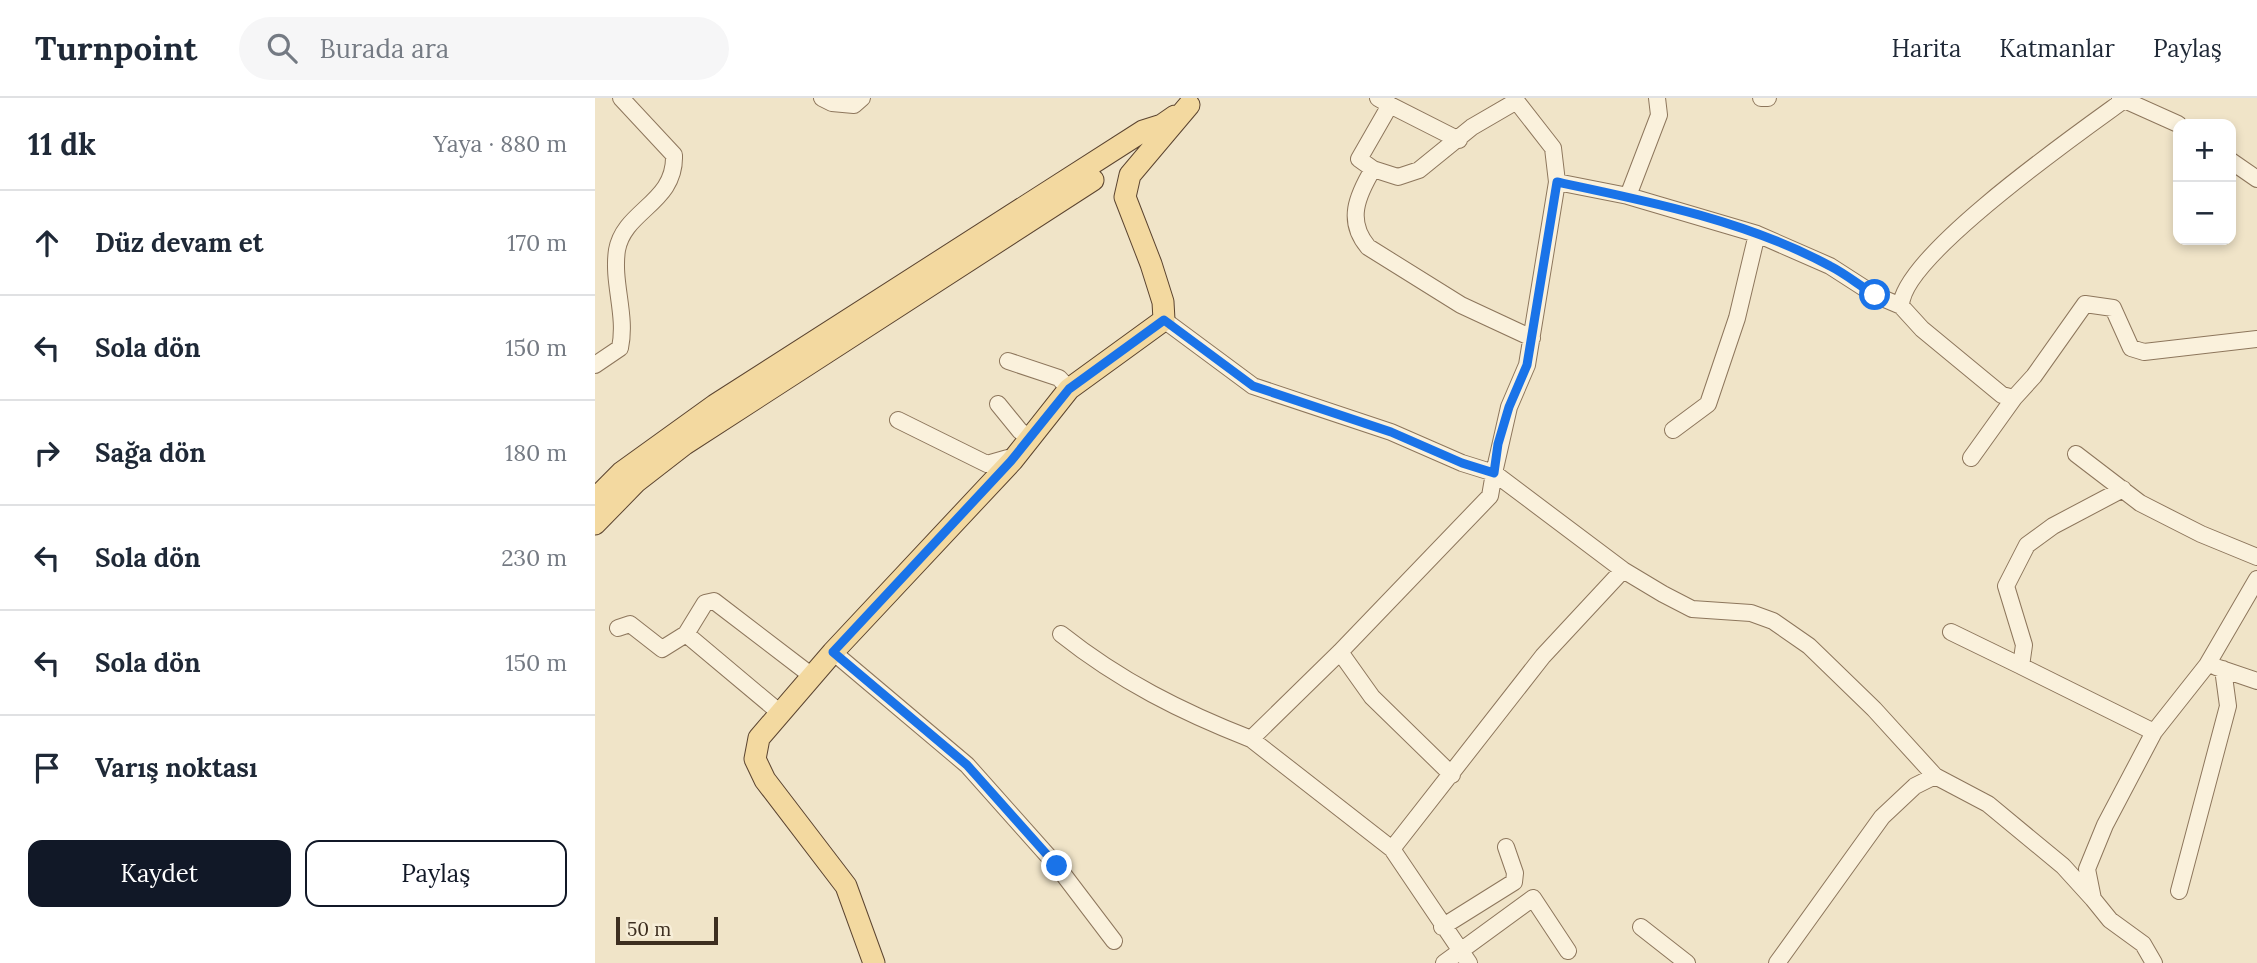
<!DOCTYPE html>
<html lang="tr">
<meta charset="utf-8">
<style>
body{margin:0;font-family:Lora,serif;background:#f6f6f7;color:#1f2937}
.controls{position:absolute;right:21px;top:21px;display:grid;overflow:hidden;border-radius:14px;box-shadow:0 4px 10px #0003}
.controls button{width:63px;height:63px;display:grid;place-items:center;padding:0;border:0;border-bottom:2px solid #e0e1e3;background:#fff;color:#1f2937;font:35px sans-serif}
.scale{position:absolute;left:21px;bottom:18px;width:102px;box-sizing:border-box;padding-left:7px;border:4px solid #3d2e20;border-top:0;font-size:19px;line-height:24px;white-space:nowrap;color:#3d2e20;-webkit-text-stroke:5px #f7eed8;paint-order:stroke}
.stop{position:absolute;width:21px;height:21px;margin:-16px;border:5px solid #1a73e8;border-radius:50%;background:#fff}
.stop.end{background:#1a73e8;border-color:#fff;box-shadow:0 2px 7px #0008}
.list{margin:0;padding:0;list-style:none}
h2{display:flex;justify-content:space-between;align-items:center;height:91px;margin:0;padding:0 28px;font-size:30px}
h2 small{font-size:23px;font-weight:400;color:#747a83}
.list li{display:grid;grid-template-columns:46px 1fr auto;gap:21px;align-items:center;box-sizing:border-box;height:105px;padding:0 28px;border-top:2px solid #e0e1e3}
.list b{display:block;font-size:26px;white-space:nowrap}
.list em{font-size:23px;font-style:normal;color:#747a83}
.actions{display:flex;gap:14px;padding:21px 28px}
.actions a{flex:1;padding:16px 0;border:2px solid #111827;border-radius:14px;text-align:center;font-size:24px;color:#111827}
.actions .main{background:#111827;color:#fff}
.icon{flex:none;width:38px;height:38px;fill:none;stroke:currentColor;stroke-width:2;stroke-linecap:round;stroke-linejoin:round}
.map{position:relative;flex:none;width:1662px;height:865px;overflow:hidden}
header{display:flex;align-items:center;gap:42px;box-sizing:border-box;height:98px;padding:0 35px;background:#fff;border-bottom:2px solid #e0e1e3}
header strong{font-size:33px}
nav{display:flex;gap:38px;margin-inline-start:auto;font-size:24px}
.search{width:490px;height:63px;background:#f6f6f7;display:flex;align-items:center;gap:18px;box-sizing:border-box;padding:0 24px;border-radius:38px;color:#747a83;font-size:26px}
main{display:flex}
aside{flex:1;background:#fff}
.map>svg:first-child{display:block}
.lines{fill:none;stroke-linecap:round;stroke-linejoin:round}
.minor-casing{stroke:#8d765c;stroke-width:18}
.major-casing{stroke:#5b4430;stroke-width:23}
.minor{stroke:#faf1dc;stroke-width:16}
.major{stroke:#f3d9a0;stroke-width:21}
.route{stroke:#1a73e8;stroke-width:9}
</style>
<header>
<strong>Turnpoint</strong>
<div class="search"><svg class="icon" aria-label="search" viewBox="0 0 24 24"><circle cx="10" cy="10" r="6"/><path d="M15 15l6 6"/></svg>Burada ara</div>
<nav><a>Harita</a><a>Katmanlar</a><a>Paylaş</a></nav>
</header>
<main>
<aside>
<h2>11 dk<small>Yaya · 880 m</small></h2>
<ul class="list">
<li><svg class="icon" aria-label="ahead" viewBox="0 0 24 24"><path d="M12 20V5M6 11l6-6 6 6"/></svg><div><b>Düz devam et</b></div><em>170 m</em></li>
<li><svg class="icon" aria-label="left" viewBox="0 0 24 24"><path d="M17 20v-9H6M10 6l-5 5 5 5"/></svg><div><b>Sola dön</b></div><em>150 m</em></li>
<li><svg class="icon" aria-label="right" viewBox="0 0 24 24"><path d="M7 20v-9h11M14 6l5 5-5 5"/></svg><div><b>Sağa dön</b></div><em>180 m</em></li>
<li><svg class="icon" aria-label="left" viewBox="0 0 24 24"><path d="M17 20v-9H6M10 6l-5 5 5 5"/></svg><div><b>Sola dön</b></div><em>230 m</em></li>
<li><svg class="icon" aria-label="left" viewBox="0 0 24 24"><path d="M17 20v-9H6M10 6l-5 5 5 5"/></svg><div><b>Sola dön</b></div><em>150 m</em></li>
<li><svg class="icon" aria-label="arrive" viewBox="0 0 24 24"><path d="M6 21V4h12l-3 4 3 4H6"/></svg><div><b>Varış noktası</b></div></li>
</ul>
<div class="actions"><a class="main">Kaydet</a><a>Paylaş</a></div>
</aside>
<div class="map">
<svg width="1662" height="865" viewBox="0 0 1662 865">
<rect width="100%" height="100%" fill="#f0e4c8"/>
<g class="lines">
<g class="minor-casing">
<path id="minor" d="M 227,0 L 237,5 L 259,7 L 267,0
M 783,0 L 795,7 L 764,61 L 778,71 L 803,79 L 824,72 L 877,29 L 920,4
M 919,0 L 958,50 L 962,84 L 932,267 L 914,309 L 899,375 L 1028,472 L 1068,496 L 1097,511 L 1156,515 L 1178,523 L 1214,548 L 1279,611 L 1340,678 L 1393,706 L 1468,768 L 1498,801
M 1166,0 L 1173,0
M 1525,0 L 1583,26
M 1529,2 C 1485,34 1307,158 1306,208 L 1327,231 L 1407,297 L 1419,300 L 1439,278 L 1490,206 L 1518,210 L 1536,250 L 1549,254 L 1662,241
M 795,7 L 864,42
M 1636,63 L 1662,81
M 778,71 C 762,98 751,123 773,149 L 866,207 L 937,240
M 962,84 L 1033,98 L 1162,136
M 1033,98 L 1064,17 L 1062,0
M 413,263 L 464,280 L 474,291
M 0,267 L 25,250 C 32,217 17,185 22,152 C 29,112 81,105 79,57 L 26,0
M 403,306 L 425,333 L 436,340
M 303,322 L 392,366 L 413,360 L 417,363
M 1078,332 L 1113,306 L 1142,220 L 1162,136 L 1235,168 L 1280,197 L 1306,208
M 1481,356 L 1545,405 L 1606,436 L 1662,459
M 1376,360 L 1419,300
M 1528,391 L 1458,428 L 1432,447 L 1411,488 L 1429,547 L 1426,568 L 1559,634
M 23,530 L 35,526 L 67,551 L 91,536 L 110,505 L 119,503 L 217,578
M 1356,534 L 1426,568
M 91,536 L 184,614
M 466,536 C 525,583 587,614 656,641 L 745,554 L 895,398 L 899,375 L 867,365 L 796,334 L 658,288 L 569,222
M 238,554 L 372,667 L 462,768 L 519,843
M 745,554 L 777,599 L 857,677
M 1621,569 L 1662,583
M 656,641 L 797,751 L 874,865
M 797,751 L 948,558 L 1028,472
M 1584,793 L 1633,608 L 1628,571
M 847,829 L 919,784 L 920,775 L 911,749
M 1046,829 L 1092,865
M 849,865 L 938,800 L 973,853
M 1182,865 L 1287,719 L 1320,688 L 1340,678
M 1559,865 L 1548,846 L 1515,822 L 1498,801 L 1492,771 L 1510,727 L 1559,634 L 1612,567 L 1662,481"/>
</g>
<g class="major-casing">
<path id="major" d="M 0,401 L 27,374 L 120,307 L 548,33 L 567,27 L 580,18
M 0,426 L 41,384 L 90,346 L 498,82
M 279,865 L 251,788 L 170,682 L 160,661 L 164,640 L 238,554 L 417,363 L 474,291 L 569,222 L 568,204 L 556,166 L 530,99 L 535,77 L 594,7"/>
</g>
<use href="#minor" class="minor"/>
<use href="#major" class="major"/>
</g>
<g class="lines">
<path class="route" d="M 462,768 L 372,667 L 238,554 L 416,363 L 474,291 L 569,222 L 658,288 L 796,334 L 867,365 L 899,375 L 903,346 L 914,309 L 932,267 L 962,84 C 1053,103 1152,123 1235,168 C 1251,176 1265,188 1280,197"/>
</g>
</svg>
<div class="controls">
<button>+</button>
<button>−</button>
</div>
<div class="scale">50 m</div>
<div class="stop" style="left:1280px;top:197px"></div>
<div class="stop end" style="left:462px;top:768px"></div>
</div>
</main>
